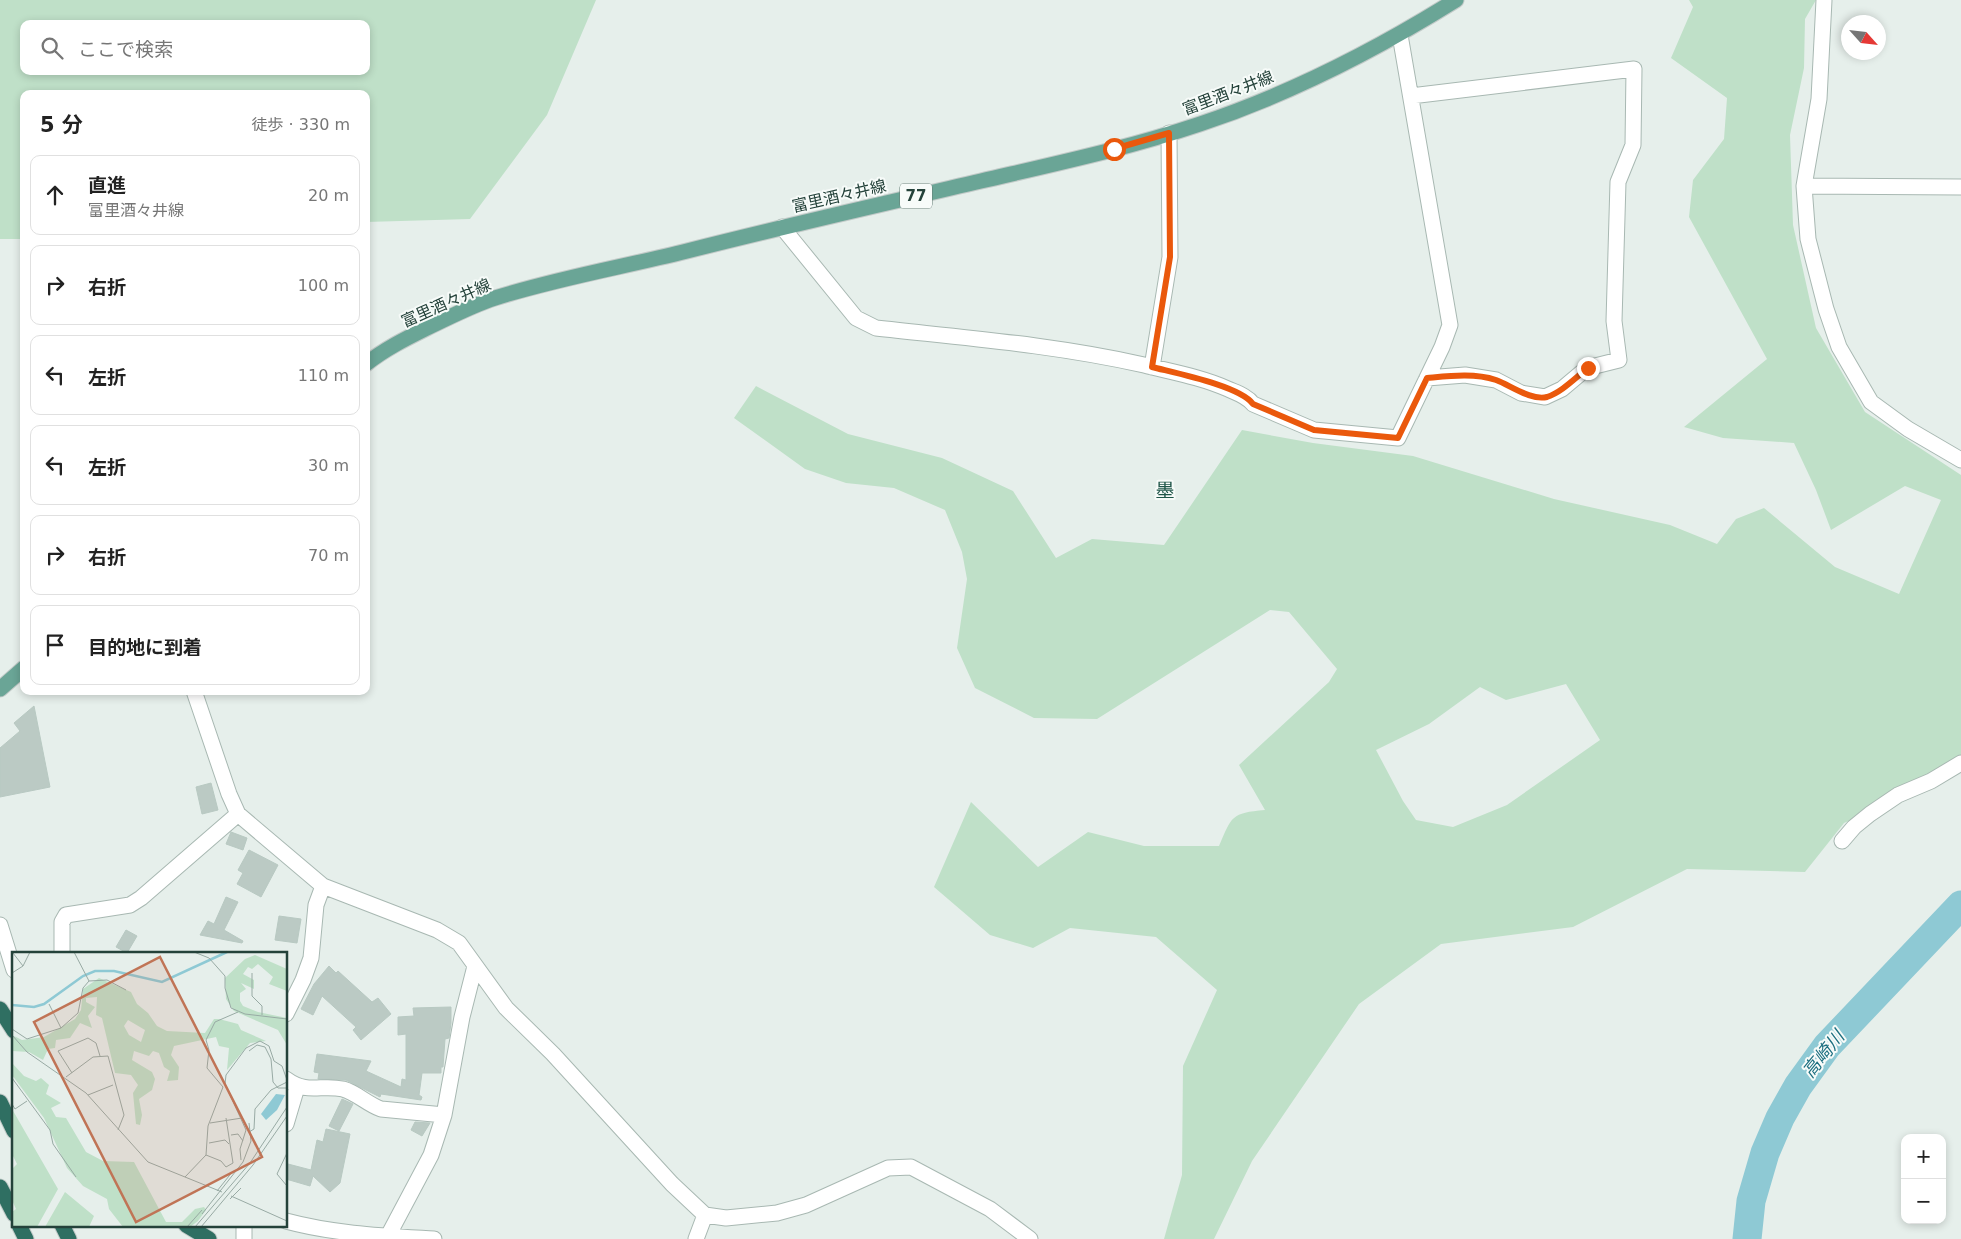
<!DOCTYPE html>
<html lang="ja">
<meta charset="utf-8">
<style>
body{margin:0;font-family:"DejaVu Sans","Noto Sans JP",sans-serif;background:#f2f2f2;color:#222}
.controls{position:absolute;right:15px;bottom:15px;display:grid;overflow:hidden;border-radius:10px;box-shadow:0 2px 8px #0003}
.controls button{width:45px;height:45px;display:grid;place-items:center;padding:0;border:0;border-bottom:1px solid #e0e0e0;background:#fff;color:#222;font:25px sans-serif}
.compass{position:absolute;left:1841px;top:15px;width:45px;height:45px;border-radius:50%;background:#fff;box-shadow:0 2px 8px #0003;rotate:117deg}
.stop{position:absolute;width:15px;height:15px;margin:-11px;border:4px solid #ea580c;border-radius:50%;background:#fff}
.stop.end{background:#ea580c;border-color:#fff;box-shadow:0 1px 5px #0008}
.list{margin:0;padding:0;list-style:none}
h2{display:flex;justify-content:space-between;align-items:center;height:65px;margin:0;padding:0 20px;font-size:21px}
h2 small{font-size:16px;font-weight:400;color:#767676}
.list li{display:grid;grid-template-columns:32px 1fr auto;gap:15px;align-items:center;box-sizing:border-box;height:80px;margin:0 10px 10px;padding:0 10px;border:1px solid #e0e0e0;border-radius:10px}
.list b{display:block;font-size:19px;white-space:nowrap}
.list p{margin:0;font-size:16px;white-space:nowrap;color:#767676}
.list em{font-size:16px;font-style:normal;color:#767676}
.icon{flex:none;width:28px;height:28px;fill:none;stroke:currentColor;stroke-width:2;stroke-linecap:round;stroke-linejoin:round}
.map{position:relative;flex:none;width:1961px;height:1239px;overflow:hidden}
.search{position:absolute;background:#fff;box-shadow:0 2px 8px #0003;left:20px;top:20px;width:350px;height:55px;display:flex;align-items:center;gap:12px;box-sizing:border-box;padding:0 18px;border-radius:10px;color:#767676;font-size:19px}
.panel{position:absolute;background:#fff;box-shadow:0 2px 8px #0003;left:20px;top:90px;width:350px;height:605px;border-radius:10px}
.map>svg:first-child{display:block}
.green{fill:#bfe0c8;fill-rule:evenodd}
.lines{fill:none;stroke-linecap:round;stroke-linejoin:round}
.river{stroke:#8ec9d4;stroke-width:29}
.building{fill:#bbcac4;stroke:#b8c9c2}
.minor-casing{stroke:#a8b8b2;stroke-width:17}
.major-casing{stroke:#c2cac8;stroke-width:17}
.highway-casing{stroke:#c2cac8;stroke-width:17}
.minor{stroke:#fff;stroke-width:15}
.major{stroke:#6aa596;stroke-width:15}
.highway{stroke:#2f6f62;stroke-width:15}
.route{stroke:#ea580c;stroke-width:6}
.labels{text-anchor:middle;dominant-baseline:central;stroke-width:4;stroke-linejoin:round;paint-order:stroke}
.shield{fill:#f7fbf9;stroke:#637a73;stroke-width:1}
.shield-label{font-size:15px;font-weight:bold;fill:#24423a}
.street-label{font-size:16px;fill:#24423a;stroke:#f7fbf9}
.water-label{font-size:18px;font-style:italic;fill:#1c6f80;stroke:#f7fbf9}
.quarter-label{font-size:19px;fill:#1f5548;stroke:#f7fbf9}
.inset-river{fill:none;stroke:#8ec9d4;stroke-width:2.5}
.inset-road{fill:none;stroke:#98aaa4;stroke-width:1}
.view{fill:#c07456;fill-opacity:0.15;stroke:#c07456;stroke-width:2.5}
.inset-edge{fill:none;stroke:#24423a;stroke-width:2.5}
</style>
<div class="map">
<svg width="1961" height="1239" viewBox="0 0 1961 1239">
<rect width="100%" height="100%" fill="#e6efeb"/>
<path class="green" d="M 0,0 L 596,0 L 547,115 L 470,219 L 366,222 L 366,94 L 24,94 L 24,239 L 0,239 ZM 24,24 L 366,24 L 366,71 L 24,71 Z
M 1689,0 L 1816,0 L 1805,19 L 1804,68 L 1790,135 L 1793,225 L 1816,328 L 1865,412 L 1961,475 L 1961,764 L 1948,776 L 1844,823 L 1805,872 L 1687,869 L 1573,927 L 1441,944 L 1359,1004 L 1252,1161 L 1214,1239 L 1164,1239 L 1182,1175 L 1183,1066 L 1217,990 L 1156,937 L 1070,928 L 1033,948 L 990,935 L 934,887 L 971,802 L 1038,867 L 1088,832 L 1144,846 L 1219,846 C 1232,816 1231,813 1265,810 L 1239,765 L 1329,682 L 1337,669 L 1289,612 L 1270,610 L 1097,719 L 1034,718 L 975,688 L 957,648 L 967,579 L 962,552 L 945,510 L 894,488 L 846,483 L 805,469 L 734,418 L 756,386 L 848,434 L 942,458 L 1013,491 L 1056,558 L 1092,539 L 1164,545 L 1242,430 L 1313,443 L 1413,456 L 1554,499 L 1670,525 L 1717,544 L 1736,519 L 1764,508 L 1835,567 L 1899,594 L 1941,500 L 1905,486 L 1831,530 L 1816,490 L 1794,443 L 1723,438 L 1684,427 L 1767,359 L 1689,217 L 1693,180 L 1724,139 L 1727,98 L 1671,58 L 1693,7 ZM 1566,684 L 1600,740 L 1507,805 L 1453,827 L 1416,820 L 1403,801 L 1376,750 L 1429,724 L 1480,687 L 1506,700 Z"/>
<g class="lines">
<path class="river" d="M 1747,1239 L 1751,1201 L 1765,1153 L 1780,1118 L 1798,1086 L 1827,1046 L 1961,905"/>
</g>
<path class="building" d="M 34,706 L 50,787 L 0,797 L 0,748 L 20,731 L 14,723 Z
M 211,783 L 218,810 L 202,814 L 196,787 Z
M 231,832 L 247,838 L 243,850 L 226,844 Z
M 249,850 L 278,865 L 261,897 L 237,884 L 243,873 L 238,870 Z
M 226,897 L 238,902 L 224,930 L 243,941 L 242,943 L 200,935 L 208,921 L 214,924 Z
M 279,916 L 301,919 L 297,943 L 275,940 Z
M 126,930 L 137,936 L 127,953 L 116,947 Z
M 329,966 L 336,973 L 338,971 L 372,1002 L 378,998 L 391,1014 L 361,1040 L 353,1030 L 356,1027 L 322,996 L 313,1015 L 301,1009 L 314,984 Z
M 451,1007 L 451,1023 L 449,1038 L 445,1039 L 443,1067 L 441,1067 L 441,1073 L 422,1073 L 419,1095 L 422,1097 L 421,1100 L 381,1094 L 380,1097 L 346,1080 L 318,1079 L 319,1073 L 314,1072 L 317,1054 L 371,1061 L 366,1071 L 401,1087 L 402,1079 L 406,1080 L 406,1034 L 398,1035 L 398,1017 L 414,1016 L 413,1008 Z
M 342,1099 L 353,1104 L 339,1131 L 329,1126 Z
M 415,1122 L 430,1123 L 422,1136 L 411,1130 Z
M 326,1129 L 350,1134 L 340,1183 L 330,1192 L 313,1176 L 310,1186 L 286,1179 L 288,1164 L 311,1170 L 317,1140 L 323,1142 Z"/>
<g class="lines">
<g class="minor-casing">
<path id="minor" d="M 1824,0 L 1819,99 L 1804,186 L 1808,239 L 1826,309 L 1839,347 L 1871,402 L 1908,429 L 1961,460
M 1411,96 L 1634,69 L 1633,145 L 1618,182 L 1614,321 L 1619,360 L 1587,368 L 1562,389 L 1545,397 L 1521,393 L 1496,380 L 1465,375 L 1427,378
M 1804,186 L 1961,187
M 782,227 L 856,318 L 876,328 C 966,338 1056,345 1144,365 C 1172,372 1201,377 1228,389 C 1237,393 1247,396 1253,404 L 1314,430 L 1398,438 L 1442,347 L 1450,325 L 1400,35
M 1152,367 L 1170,257 L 1169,133
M 194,691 L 229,794 L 238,814 L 323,886 L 437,930 L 459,943 L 506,1008 L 553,1054 L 672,1184 L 705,1215 L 726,1218 L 777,1213 L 806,1205 L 888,1168 L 911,1167 L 990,1209 L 1030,1239
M 1842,841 L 1854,827 L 1870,814 L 1898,795 L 1931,781 L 1961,763
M 0,925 L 14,970
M 62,953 L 62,922 L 66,915 L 130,905 L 141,898 L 238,814
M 286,1014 L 303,980 L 311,958 L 316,905 L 323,886
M 286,1079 C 308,1095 320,1084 343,1089 C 357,1093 367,1104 381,1109 L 444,1115
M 286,1124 L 297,1087
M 286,1221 C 334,1234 384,1236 434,1239
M 244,1225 L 244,1239
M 388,1236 L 431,1155 L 444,1115 L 462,1017 L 475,966
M 696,1239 L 705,1215"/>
</g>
<g class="major-casing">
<path id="major" d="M 366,364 C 386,348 409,337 431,326 C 452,316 473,305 495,298 C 558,278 623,267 687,251 C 785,226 883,204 981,181 C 1054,164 1129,148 1200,124 C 1290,94 1376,50 1456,0
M 0,689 L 24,668"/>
</g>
<g class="highway-casing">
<path id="highway" d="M 0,1009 L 14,1031
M 0,1102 L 14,1131
M 0,1187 L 14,1214
M 19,1225 L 26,1239
M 62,1225 L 69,1239
M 186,1225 L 209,1239"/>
</g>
<use href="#minor" class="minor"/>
<use href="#major" class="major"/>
<use href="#highway" class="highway"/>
</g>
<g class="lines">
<path class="route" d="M 1114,149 L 1169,133 L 1170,257 L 1152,367 C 1175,373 1240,386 1253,404 L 1314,430 L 1398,438 L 1427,378 C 1450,376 1474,373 1496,380 C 1510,385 1531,401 1547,397 C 1562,392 1575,378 1588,368"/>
</g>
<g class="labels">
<rect class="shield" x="900" y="183.5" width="32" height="25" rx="4"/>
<g class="shield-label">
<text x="916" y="196">77</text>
</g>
<g class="street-label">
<text transform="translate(1228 93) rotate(-21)">富里酒々井線</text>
<text transform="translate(839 196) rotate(-13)">富里酒々井線</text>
<text transform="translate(446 303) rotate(-24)">富里酒々井線</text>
</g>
<g class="water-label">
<text transform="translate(1823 1054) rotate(-51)">高崎川</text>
</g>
<g class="quarter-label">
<text x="1165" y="490">墨</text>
</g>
</g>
<g transform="translate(12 952)">
<rect width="275" height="275" fill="#e6efeb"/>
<path d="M 243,3 L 275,17 L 275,39 L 257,32 L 261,25 L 246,12 L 240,17 L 236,15 L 231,22 L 242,28 L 242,37 L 229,31 L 234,37 L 228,41 L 228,49 L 231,54 L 246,60 L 275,66 L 275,93 L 266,78 L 222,59 L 214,47 L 213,26 L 233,7 ZM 87,26 L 119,40 L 125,52 L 136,61 L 145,74 L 155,79 L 193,81 L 202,67 L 207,67 L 226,72 L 229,78 L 254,89 L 238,91 L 215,118 L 217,96 L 207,94 L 204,85 L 162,94 L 159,103 L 167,115 L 166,128 L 155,129 L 158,119 L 152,115 L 147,101 L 141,99 L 137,104 L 122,99 L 120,108 L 140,120 L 143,127 L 140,138 L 127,147 L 130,163 L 128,173 L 124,172 L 121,141 L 126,133 L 119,123 L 103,121 L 90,66 L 84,63 L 85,45 L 74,46 L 74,50 L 83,55 L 76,64 L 80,76 L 68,71 L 58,86 L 44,88 L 43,96 L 36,97 L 31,108 L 17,100 L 0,99 L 0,83 L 10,88 L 32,85 L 63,67 L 69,58 L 71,37 ZM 116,68 L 133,78 L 129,90 L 117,83 L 112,74 ZM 0,111 L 12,124 L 24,129 L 29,126 L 37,133 L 34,142 L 49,151 L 39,156 L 44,165 L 54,166 L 74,200 L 91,209 L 122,210 L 154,270 L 170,270 L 183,257 L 192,255 L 194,258 L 186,269 L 178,275 L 111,275 L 97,257 L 95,247 L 71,234 L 55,216 L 32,166 L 0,123 ZM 0,157 L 46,237 L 25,275 L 0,275 L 0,260 L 4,257 L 0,248 L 0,217 L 5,212 L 0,202 ZM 53,240 L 82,264 L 77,275 L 33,275 Z" fill="#bfe0c8" fill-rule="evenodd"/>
<path d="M 264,142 L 273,143 L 265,158 L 254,168 L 249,162 Z" fill="#8ec9d4"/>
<path class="inset-river" d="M 0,53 L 22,55 L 32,52 L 71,24 L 83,19 L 102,19 L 150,30 L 215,0"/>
<path class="inset-road" d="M 62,0 L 77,29M 182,0 L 197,6 L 213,24 L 213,36 L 219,56 L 233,62 L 275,67M 1,1 L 11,14M 0,21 L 11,14 L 18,0M 240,21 L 240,44 L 250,54 L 250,63M 37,52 L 49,76M 0,77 L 15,87 L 49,76 L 66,61 L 71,36 L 77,29 L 95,28 L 114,38M 0,83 L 15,100 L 74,141 L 136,210 L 210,240M 237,99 L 245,93 L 253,95 L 259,107 L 261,130 L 266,136 L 275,136M 60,121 L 46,99 L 76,86 L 84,91 L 88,104M 54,125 L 81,105 L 96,104 L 112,163 L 106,178M 0,126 L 38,178 L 41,192 L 64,225M 76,143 L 101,133M 0,152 L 3,157 L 15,149M 198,171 L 230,166M 237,180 L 242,177 L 243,157 L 259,138 L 275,130M 219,183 L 226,182 L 231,189M 197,191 L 213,188 L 217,192M 275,201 L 265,222 L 275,234M 194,203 L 209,209 L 214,215 L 221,211 L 214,166M 229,208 L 228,197 L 234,178 L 213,132 L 214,123 L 234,96 L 248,89 L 257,94 L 262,109 L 270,114 L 275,128M 173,225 L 194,203 L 196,174 L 211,135 L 195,116 L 197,98 L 194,88 L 203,70 L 226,60M 205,239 L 221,219M 219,244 L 275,269M 218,247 L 229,236M 190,262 L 231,210 L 239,189 L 237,171M 175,275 L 190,258M 183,275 L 238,211 L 275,155M 189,275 L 241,213 L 275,164"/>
<path class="view" d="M 148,5 L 250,205 L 124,270 L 22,70 Z"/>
<rect width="275" height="275" class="inset-edge"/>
</g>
</svg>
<div class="controls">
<button>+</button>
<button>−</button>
</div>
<svg class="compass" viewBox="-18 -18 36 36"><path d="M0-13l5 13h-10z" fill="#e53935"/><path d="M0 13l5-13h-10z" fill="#767676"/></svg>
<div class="stop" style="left:1114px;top:149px"></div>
<div class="stop end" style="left:1588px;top:368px"></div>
<div class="search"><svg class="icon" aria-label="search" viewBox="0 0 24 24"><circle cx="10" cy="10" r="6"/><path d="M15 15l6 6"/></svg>ここで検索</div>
<section class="panel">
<h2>5 分<small>徒歩 · 330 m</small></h2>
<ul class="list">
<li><svg class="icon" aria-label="ahead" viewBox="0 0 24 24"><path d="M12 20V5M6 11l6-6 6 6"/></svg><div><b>直進</b><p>富里酒々井線</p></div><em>20 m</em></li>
<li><svg class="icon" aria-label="right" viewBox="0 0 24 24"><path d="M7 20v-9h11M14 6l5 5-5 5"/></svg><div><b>右折</b></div><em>100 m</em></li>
<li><svg class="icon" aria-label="left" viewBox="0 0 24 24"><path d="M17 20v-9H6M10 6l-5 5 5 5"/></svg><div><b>左折</b></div><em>110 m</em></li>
<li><svg class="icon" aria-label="left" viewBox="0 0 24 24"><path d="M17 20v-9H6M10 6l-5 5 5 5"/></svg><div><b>左折</b></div><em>30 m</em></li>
<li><svg class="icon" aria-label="right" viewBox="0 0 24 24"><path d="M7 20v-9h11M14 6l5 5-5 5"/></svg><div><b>右折</b></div><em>70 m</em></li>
<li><svg class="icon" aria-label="arrive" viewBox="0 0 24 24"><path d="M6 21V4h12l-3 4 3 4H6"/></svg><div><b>目的地に到着</b></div></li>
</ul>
</section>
</div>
